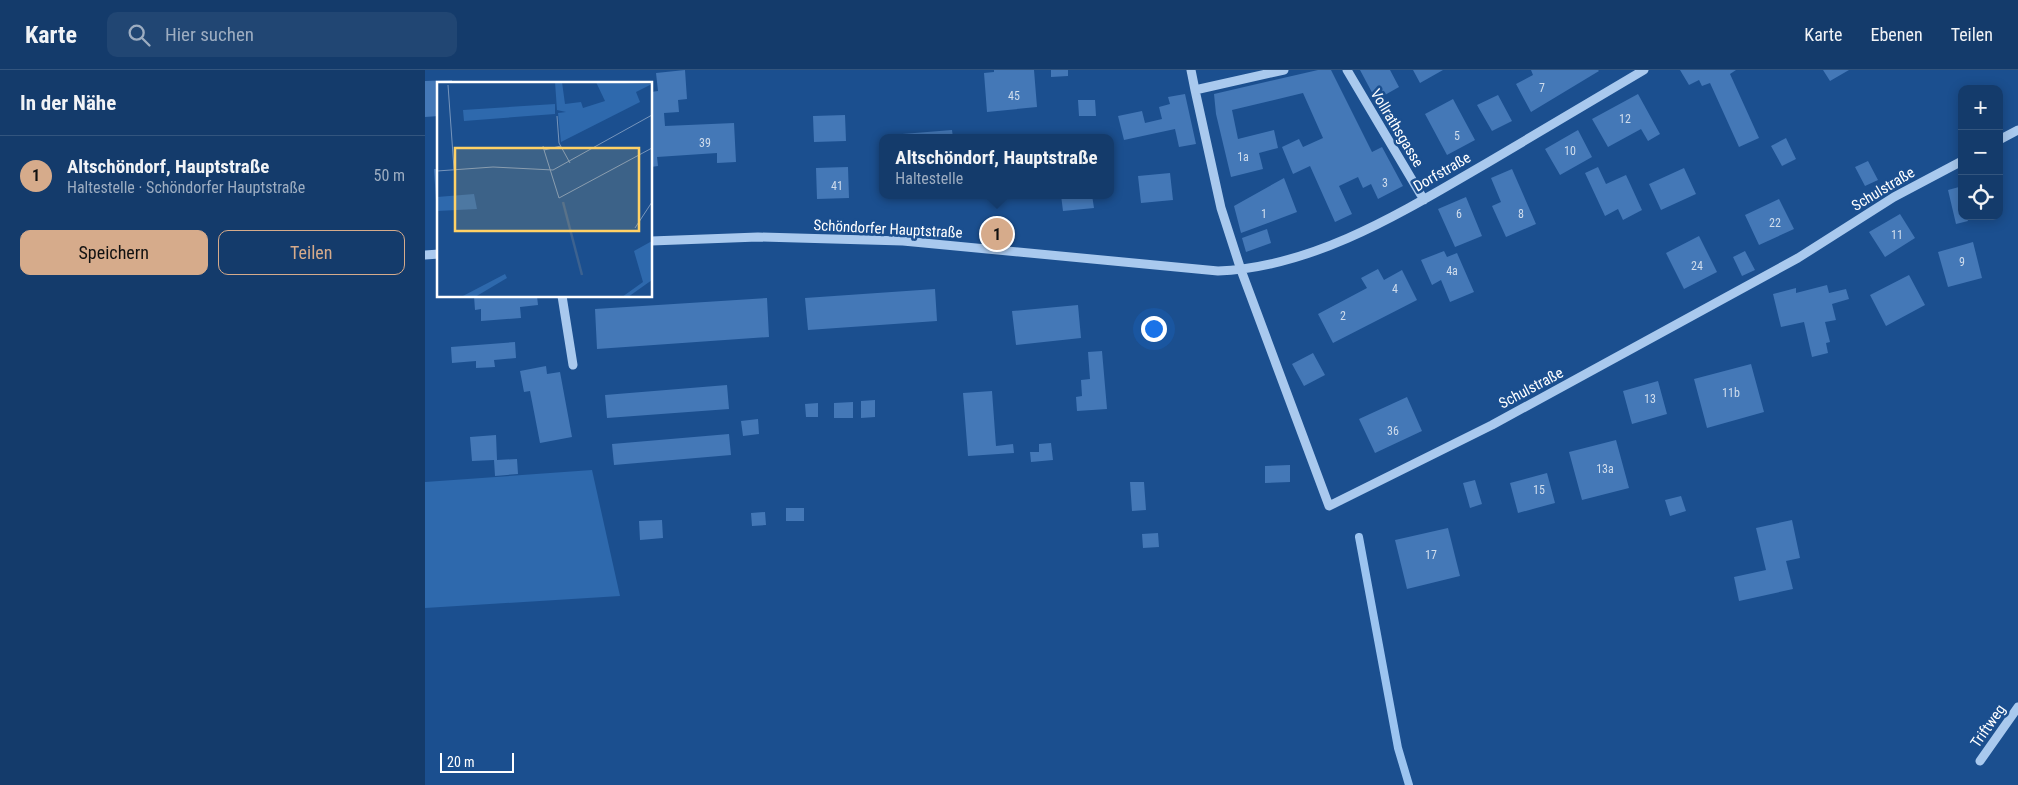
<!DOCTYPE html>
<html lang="de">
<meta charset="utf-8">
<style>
body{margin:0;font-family:"Roboto Condensed",sans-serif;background:#214673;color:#f1f3f6}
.controls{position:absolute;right:15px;top:15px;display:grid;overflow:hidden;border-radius:10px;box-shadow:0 2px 12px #0003}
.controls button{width:45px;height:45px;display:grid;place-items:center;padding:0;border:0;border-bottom:1px solid #33557e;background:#143b6b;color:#f1f3f6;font:25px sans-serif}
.scale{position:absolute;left:15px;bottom:12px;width:74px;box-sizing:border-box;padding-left:5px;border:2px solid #fff;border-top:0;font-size:14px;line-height:18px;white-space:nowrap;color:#fff;-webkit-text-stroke:4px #1b4f8f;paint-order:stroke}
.you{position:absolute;left:728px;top:258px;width:18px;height:18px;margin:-12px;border:4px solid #fff;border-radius:50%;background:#1a73e8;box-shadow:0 0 0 8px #1a73e833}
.badge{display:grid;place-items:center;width:32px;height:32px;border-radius:50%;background:#d6ab8b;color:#111;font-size:16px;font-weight:700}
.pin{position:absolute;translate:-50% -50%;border:2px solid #fff;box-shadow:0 1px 5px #0006}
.popup{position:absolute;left:454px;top:64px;width:235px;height:65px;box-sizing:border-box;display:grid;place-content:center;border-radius:10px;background:#143b6b;filter:drop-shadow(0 1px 4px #0005);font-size:16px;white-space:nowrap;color:#9dadc1}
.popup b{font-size:19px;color:#f1f3f6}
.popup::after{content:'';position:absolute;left:50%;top:100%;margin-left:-10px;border:10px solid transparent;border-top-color:#143b6b}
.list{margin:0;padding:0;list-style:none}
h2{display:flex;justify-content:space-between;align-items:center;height:65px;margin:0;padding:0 20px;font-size:21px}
h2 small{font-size:16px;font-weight:400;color:#9dadc1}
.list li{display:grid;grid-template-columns:32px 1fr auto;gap:15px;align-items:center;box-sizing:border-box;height:80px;padding:0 20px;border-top:1px solid #33557e}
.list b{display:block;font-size:19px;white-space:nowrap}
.list p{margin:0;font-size:16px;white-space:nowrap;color:#9dadc1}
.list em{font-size:16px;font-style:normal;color:#9dadc1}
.actions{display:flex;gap:10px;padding:15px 20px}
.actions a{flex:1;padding:11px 0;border:1px solid #d6ab8b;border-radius:10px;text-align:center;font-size:18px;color:#d6ab8b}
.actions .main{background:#d6ab8b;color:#111}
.icon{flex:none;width:28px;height:28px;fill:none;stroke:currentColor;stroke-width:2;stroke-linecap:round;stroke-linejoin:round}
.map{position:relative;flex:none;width:1593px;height:715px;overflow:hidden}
header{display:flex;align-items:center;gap:30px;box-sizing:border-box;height:70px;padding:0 25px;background:#143b6b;border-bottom:1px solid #33557e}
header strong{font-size:24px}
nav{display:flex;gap:28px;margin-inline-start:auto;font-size:18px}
.search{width:350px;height:45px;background:#214673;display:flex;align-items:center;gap:12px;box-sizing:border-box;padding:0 18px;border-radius:10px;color:#9dadc1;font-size:19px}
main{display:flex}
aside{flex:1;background:#143b6b}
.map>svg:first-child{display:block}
.green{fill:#2e69ad}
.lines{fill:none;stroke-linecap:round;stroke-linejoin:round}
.stream{stroke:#9cc4f0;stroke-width:8}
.building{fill:#4478b7}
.minor{stroke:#a9c9ee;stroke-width:9}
.labels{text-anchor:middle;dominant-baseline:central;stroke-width:5;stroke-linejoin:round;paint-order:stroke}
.number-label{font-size:12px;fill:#d0dded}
.street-label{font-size:15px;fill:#fff;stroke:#1b4f8f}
.inset-river{fill:none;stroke:#3c6290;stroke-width:2.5}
.inset-road{fill:none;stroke:#7695bc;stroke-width:1}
.view{fill:#ffd166;fill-opacity:0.15;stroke:#ffd166;stroke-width:2.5}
.inset-edge{fill:none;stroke:#fff;stroke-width:2.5}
</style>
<header>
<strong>Karte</strong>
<div class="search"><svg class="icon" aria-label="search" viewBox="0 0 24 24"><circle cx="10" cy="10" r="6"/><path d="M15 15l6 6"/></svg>Hier suchen</div>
<nav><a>Karte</a><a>Ebenen</a><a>Teilen</a></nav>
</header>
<main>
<aside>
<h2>In der Nähe<small></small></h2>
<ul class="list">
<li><span class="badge">1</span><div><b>Altschöndorf, Hauptstraße</b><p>Haltestelle · Schöndorfer Hauptstraße</p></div><em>50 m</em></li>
</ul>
<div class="actions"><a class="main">Speichern</a><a>Teilen</a></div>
</aside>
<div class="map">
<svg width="1593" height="715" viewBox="0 0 1593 715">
<rect width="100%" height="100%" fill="#1b4f8f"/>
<path class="green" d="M 167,400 L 195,526 L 0,538 L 0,412 Z"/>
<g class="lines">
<path class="stream" d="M 934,467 L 973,678 L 984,715"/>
</g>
<path class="building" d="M 260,0 L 262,29 L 253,30 L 254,42 L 239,43 L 240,56 L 309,53 L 311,92 L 292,93 L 292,83 L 232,87 L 233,96 L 226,97 L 226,22 L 233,21 L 231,3 Z
M 569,0 L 609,0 L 612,37 L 562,42 L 559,3 L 569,2 Z
M 626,0 L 643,0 L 643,6 L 626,7 Z
M 893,0 L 906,0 L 947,82 L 957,77 L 978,116 L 953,129 L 946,114 L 938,118 L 933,107 L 914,116 L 927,144 L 910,152 L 885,96 L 868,104 L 857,77 L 874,69 L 878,77 L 898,68 L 878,23 L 807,40 L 813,69 L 849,60 L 853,78 L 834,83 L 838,99 L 806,107 L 791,44 L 789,24 Z
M 935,0 L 965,0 L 974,17 L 951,30 Z
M 988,0 L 1018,0 L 995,13 Z
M 1106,0 L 1173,0 L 1174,1 L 1106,42 L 1091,14 L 1108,5 Z
M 1255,0 L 1311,0 L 1305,4 L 1334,68 L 1314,77 L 1285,13 L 1277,16 L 1274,10 L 1264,15 Z
M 1398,0 L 1424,0 L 1405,11 Z
M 27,10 L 27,14 L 14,14 L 14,46 L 0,47 L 0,11 Z
M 760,24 L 771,74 L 754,77 L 750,59 L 699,70 L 693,46 L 717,41 L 720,53 L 737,49 L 734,37 L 745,34 L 743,27 Z
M 1213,24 L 1235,64 L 1223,71 L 1216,59 L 1183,77 L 1167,49 Z
M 1073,25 L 1087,51 L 1067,61 L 1052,35 Z
M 1028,29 L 1050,70 L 1022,85 L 1000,44 Z
M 653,30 L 670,30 L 671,46 L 654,46 Z
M 420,45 L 421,71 L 389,72 L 388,46 Z
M 527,60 L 528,68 L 466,68 L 465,65 Z
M 1153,60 L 1167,87 L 1135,105 L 1120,79 Z
M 1361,68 L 1371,89 L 1357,96 L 1346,76 Z
M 1443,91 L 1453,110 L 1440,116 L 1430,97 Z
M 423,97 L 424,128 L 392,129 L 391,98 Z
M 1173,97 L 1181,114 L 1201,105 L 1217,140 L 1198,150 L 1193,139 L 1180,146 L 1160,103 Z
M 1259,98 L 1271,124 L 1236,140 L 1224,114 Z
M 9,99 L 14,99 L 14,146 L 12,146 Z
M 1087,99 L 1111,154 L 1081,167 L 1067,136 L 1076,132 L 1066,108 Z
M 745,103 L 748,130 L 716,133 L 713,106 Z
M 859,108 L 872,142 L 816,163 L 809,136 Z
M 1534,117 L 1537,127 L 1537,146 L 1541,146 L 1543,151 L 1531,154 L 1523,120 Z
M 636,125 L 667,125 L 669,138 L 638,141 Z
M 1041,127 L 1057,166 L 1030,177 L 1013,139 Z
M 1354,129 L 1369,159 L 1334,175 L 1320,145 Z
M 1475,144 L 1490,168 L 1460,187 L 1444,162 Z
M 842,159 L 846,173 L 821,182 L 817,168 Z
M 1274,166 L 1292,202 L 1259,219 L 1241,183 Z
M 1548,172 L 1557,208 L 1523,217 L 1513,182 Z
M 1019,181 L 1022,187 L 1032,183 L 1049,222 L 1025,232 L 1016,210 L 1007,215 L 996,190 Z
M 1320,181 L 1330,200 L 1317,206 L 1308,187 Z
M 953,199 L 959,210 L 977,200 L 992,230 L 908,273 L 893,244 L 942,218 L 936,208 Z
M 1484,205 L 1500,235 L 1461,256 L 1445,225 Z
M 1402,215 L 1404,223 L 1421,219 L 1424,229 L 1407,234 L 1411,250 L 1400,252 L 1405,272 L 1401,273 L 1403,283 L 1387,287 L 1379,252 L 1356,257 L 1348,224 L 1371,218 L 1371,223 Z
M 510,219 L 512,251 L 383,260 L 380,228 Z
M 49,226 L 112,226 L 113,235 L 95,237 L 96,248 L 56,251 L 56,239 L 50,240 Z
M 342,228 L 344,267 L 172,279 L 170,239 Z
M 653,235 L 656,268 L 591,275 L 587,241 Z
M 90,272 L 91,288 L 69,290 L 70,297 L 51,298 L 51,291 L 27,293 L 26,277 Z
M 677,281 L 682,339 L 652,341 L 651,327 L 657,326 L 656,310 L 665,309 L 663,282 Z
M 888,283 L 900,305 L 879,316 L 867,294 Z
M 1326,294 L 1339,342 L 1282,358 L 1269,309 Z
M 121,296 L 122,304 L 135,302 L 147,367 L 115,373 L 105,321 L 99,322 L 95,301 Z
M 1233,311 L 1242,344 L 1207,354 L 1198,321 Z
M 302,315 L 304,339 L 182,348 L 180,325 Z
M 567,321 L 571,376 L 588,374 L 589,383 L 543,386 L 538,323 Z
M 982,327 L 997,361 L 950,383 L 934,349 Z
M 450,330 L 450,347 L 436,348 L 436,331 Z
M 428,332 L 428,348 L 409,348 L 409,333 Z
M 393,333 L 393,347 L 381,347 L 380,334 Z
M 333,349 L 334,364 L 318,366 L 316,351 Z
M 304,364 L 306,385 L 189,395 L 187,374 Z
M 71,365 L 72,390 L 92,389 L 93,404 L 70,406 L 69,390 L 47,391 L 45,367 Z
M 1191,370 L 1204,418 L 1157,430 L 1144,382 Z
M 626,373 L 628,390 L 606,392 L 605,382 L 614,382 L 614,374 Z
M 865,395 L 865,412 L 840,413 L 840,396 Z
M 1122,403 L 1130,433 L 1093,443 L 1085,413 Z
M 1050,410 L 1057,434 L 1045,438 L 1038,413 Z
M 705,412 L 719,412 L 721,440 L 707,441 Z
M 1256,426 L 1261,441 L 1245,446 L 1240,430 Z
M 361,438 L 379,438 L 379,451 L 361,451 Z
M 340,442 L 341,455 L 327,456 L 326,443 Z
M 237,450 L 238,468 L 215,470 L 214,451 Z
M 1367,450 L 1375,488 L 1361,491 L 1368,519 L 1314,531 L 1309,507 L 1341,500 L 1331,458 Z
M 1023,458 L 1035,506 L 982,519 L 970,470 Z
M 733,463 L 734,477 L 718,478 L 717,464 Z"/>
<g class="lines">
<path class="minor" d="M 766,0 L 770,20 L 859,0
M 922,0 L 999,130
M 770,20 L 796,138 L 816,200 L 904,436 L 1067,355 L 1254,253 L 1373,188 L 1469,127 L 1537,91
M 1574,70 L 1593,60
M 226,171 L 333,167 L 478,171 L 793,201 C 891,197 979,141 1062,93 C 1114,62 1166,31 1219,0
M 0,185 L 14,184
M 137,226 L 148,295
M 1555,691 L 1593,637"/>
</g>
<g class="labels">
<g class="number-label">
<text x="1117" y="18">7</text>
<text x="589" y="26">45</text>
<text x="1200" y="49">12</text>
<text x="1032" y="66">5</text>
<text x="280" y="73">39</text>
<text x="1145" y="81">10</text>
<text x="818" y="87">1a</text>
<text x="960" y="113">3</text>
<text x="412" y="116">41</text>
<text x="839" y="144">1</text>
<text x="1034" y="144">6</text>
<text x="1096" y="144">8</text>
<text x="1350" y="153">22</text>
<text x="1472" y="165">11</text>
<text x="1537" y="192">9</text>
<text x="1272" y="196">24</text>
<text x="1027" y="201">4a</text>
<text x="970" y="219">4</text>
<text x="918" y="246">2</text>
<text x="1306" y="323">11b</text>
<text x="1225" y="329">13</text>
<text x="968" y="361">36</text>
<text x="1180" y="399">13a</text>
<text x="1114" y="420">15</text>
<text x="1006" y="485">17</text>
</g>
<g class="street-label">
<text transform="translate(972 58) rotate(59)">Vollrathsgasse</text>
<text transform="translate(1017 102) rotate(-30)">Dorfstraße</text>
<text transform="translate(1458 119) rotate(-31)">Schulstraße</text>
<text transform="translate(463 159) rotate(3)">Schöndorfer Hauptstraße</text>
<text transform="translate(1106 318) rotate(-28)">Schulstraße</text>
<text transform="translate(1563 656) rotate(-55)">Triftweg</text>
</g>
</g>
<g transform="translate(12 12)">
<rect width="215" height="215" fill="#1b4f8f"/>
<path d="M 118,0 L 125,0 L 128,22 L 144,20 L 146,26 L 168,19 L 159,0 L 215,2 L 199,10 L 203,20 L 124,60 L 121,31 L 129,30 L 120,28 ZM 118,22 L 118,32 L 27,39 L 26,28 ZM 37,112 L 40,127 L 0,129 L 0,115 ZM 215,159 L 215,198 L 191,215 L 185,215 L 206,200 L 197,169 ZM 68,192 L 70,196 L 38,215 L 24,215 Z" fill="#2e69ad"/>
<path class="inset-river" d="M 126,120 L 145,193"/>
<path class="inset-road" d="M 11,3 L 17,87M 120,34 L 122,61 L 133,81M 106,64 L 107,68 L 124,64M 107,68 L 122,116 L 215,66M 0,89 L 56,85 L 116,88 L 215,33M 198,146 L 215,120"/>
<path class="view" d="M 18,66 L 202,66 L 202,149 L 18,149 Z"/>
<rect width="215" height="215" class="inset-edge"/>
</g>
</svg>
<div class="controls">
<button>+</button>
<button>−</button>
<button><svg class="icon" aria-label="locate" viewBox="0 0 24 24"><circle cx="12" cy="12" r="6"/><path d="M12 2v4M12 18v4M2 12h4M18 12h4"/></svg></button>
</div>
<div class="scale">20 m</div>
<div class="you"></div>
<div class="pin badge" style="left:572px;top:164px">1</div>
<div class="popup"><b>Altschöndorf, Hauptstraße</b>Haltestelle</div>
</div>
</main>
